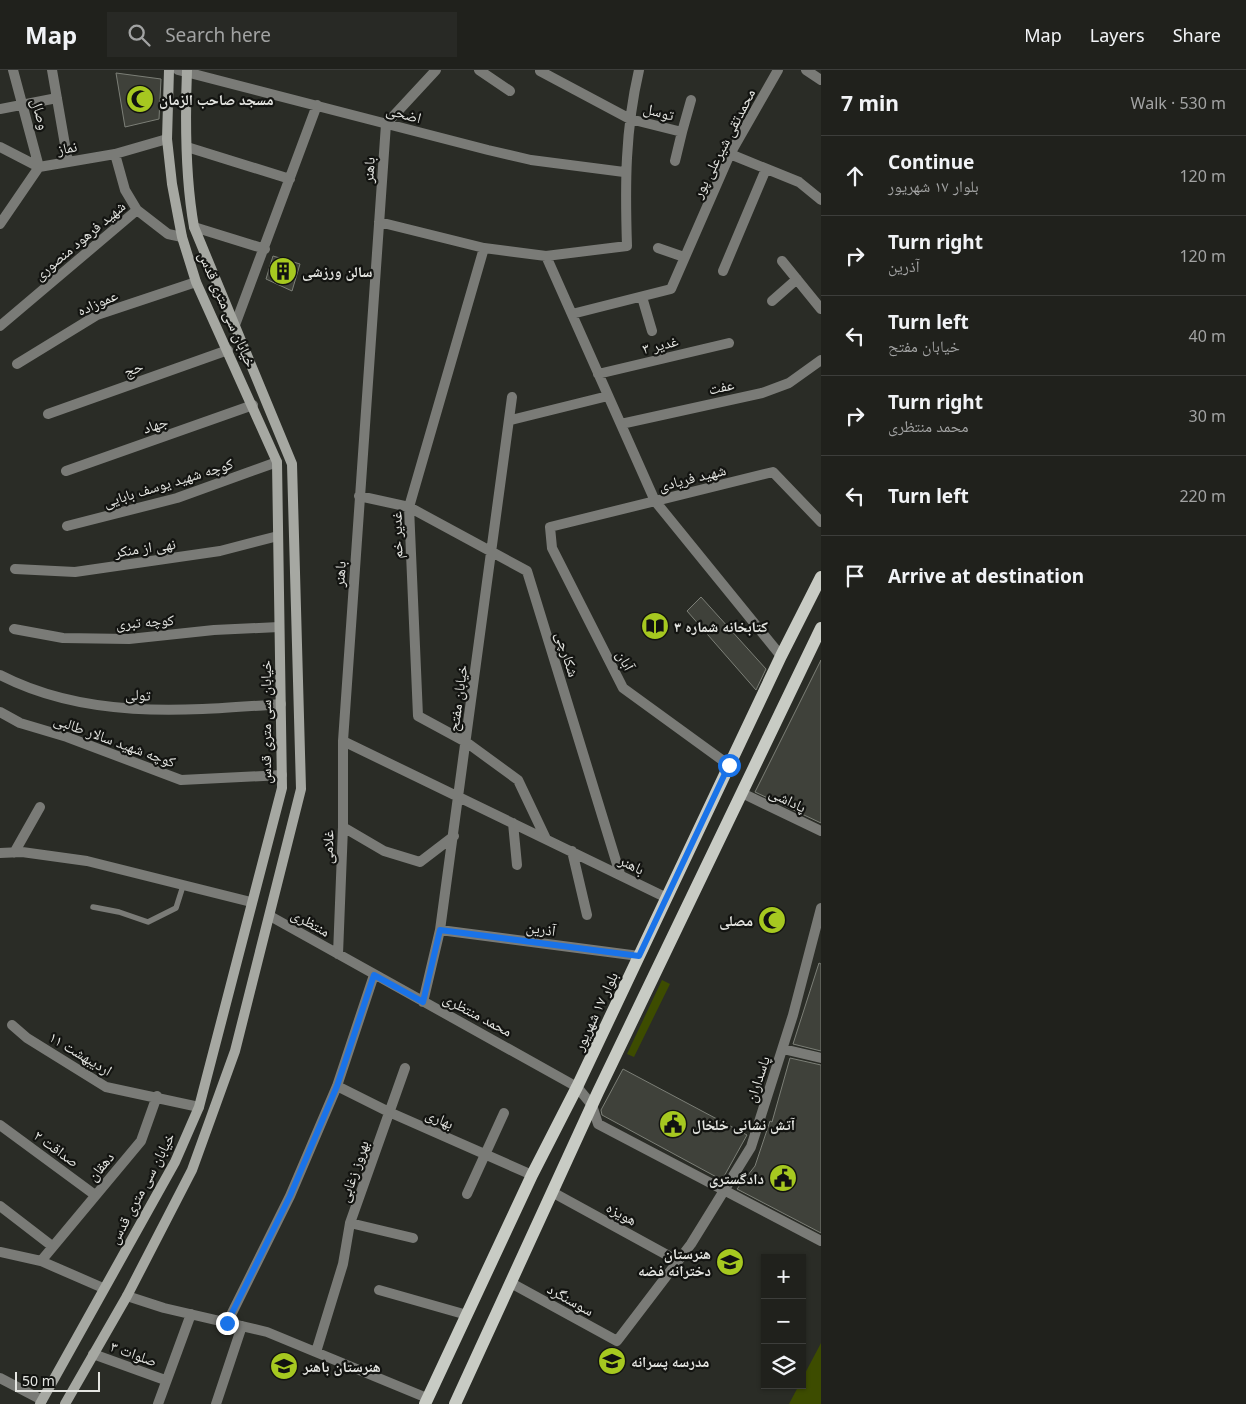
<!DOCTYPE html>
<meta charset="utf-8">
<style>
body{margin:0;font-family:"Noto Sans","Noto Naskh Arabic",sans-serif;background:#282925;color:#f1f3f6}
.controls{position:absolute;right:15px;bottom:15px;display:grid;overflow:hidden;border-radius:0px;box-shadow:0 1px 4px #0004}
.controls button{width:45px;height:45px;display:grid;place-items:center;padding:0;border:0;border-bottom:1px solid #3d3e3b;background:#20211c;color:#f1f3f6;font:25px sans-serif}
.scale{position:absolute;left:15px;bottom:12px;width:85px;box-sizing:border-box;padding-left:5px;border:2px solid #e4e5e1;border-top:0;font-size:14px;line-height:18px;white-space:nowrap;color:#e4e5e1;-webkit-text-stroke:4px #131411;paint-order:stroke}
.stop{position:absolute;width:15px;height:15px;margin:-11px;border:4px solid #1a73e8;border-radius:50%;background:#fff}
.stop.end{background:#1a73e8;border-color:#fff;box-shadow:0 1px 5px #0008}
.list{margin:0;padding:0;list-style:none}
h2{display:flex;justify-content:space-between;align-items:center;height:65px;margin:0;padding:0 20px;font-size:21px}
h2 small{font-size:16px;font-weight:400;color:#a2a3a3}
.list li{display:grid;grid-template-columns:32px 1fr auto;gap:15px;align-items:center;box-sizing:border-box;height:80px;padding:0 20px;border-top:1px solid #3d3e3b}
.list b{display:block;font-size:19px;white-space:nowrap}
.list p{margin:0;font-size:16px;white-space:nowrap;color:#a2a3a3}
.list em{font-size:16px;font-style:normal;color:#a2a3a3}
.icon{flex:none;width:28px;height:28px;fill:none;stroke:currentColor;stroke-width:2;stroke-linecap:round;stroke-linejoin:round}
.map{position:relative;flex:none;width:821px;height:1334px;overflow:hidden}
header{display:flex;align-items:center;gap:30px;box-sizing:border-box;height:70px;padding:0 25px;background:#20211c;border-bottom:1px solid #3d3e3b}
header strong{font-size:24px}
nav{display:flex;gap:28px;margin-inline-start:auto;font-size:18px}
.search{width:350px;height:45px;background:#282925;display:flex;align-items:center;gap:12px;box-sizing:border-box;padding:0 18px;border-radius:0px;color:#a2a3a3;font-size:19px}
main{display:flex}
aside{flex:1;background:#20211c}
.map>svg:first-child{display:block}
.green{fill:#3d4c00}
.building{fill:#3f413a;stroke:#7c7f77}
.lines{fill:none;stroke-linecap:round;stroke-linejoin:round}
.service{stroke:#7a7b77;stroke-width:5.5}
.minor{stroke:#7a7b77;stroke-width:10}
.secondary{stroke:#a6a8a2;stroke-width:10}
.primary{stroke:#c8cbc4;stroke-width:12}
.route{stroke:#1a73e8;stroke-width:6}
.labels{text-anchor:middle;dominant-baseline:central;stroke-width:4.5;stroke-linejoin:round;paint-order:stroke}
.poi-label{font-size:15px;font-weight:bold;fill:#e4e5e1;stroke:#131411;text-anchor:start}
.street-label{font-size:15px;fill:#e4e5e1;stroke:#131411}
</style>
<header>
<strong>Map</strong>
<div class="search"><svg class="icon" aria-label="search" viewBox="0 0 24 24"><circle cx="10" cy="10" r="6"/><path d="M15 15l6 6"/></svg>Search here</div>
<nav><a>Map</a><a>Layers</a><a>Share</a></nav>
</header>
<main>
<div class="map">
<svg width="821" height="1334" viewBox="0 0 821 1334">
<rect width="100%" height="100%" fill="#2a2c26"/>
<path class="green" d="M 662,910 L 670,914 L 634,987 L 627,984 Z
M 821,1273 L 821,1334 L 789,1334 L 799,1315 L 802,1315 L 802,1309 Z"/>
<path class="building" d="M 116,3 L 161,9 L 159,49 L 125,57 Z
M 273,186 L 300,194 L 292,221 L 266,209 Z
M 701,527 L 766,599 L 756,620 L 687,541 Z
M 821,590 L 821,753 L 755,722 Z
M 819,893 L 821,894 L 821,981 L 793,974 Z
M 790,988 L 821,995 L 821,1163 L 737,1119 L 755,1096 L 770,1051 L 772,1052 Z
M 623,999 L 747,1065 L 722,1110 L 602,1045 L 601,1040 Z"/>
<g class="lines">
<path class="service" d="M 93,837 L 119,842 L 148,852 L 176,838 L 183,816"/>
<path class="minor" d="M 13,0 L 39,97
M 52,0 L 68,92
M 178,0 L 488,80 L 531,90 L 624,102
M 479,0 L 510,21
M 806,0 L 821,10
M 540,1 L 630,49 L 682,62 L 675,91
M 0,39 L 57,28
M 682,62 L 691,30
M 0,77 L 39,97
M 187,77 L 290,109
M 115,84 L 125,120 L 137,140
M 730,84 L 799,112 L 821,130
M 379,152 L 484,178 L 546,186 L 627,176 C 625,115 625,60 639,0
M 0,154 L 39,97 L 115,84 L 167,69
M 194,157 L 265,179
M 484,178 L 409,437 L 418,646 L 466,672 L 518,710 L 546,769
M 658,178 L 684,187
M 546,186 L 655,431 L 781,586
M 782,191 L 821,239
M 723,201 L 766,99
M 642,227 L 652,261
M 772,231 L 797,209
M 572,244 L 671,219 L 730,84 L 778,0
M 235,255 L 317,35
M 0,256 L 137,140 L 168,164 L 182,167
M 17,294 L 97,245 L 196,212
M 598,304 L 729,273
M 48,344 L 228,280
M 511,350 L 608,326
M 621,354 L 762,323 L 789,313 L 821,290
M 66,401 L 253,335
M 359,426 L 409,437 L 527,501 L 620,804
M 67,456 L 177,428 L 277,392
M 15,499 L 75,502 L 220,481 L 278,466
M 14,559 L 63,568 L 129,569 L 214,560 L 279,557
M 0,605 C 87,650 186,641 281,634
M 0,642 L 20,653 L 67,667 L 181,710 L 282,705
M 343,671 L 667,828
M 729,695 L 623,618 L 552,478 L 550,457 L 773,402 L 821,452
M 742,723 L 821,761
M 513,753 L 517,795
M 343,757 L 384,781 L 420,792 L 454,766
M 572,781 L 587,845
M 0,783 L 22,782 L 87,791 L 251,832
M 14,783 L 40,737
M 270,846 L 577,1017 L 592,1035 L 598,1054 L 821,1171
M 440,860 L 639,886
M 338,884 L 343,757 L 343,671 L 386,54 L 436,0
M 423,932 L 440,860 L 512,327
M 12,955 L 27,968 L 106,1017 L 199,1037
M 783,979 L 821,988
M 405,998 L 350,1153 L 413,1168
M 337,1016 L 389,1042 L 532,1105
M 0,1055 L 95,1125
M 552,1122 L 678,1191
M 467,1124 L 504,1043
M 0,1136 L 52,1176
M 0,1182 L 41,1191 L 103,1218
M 41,1191 L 141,1071 L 157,1026
M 511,1213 L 617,1271 L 691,1174 L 751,1077 L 793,945 L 821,838
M 379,1220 L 467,1245
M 127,1226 L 164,1238 L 267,1262 L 427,1328
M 227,1253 L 290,1126 L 337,1016 L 374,905
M 316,1282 L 343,1194 L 350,1153
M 93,1284 L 165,1310
M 0,1308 L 42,1330
M 158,1334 L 191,1244
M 216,1334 L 242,1256"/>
<path class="secondary" d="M 40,1334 L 175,1092 L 199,1037 L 282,718 L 277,392 L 196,212 L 182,167 L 172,114 L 167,69 L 169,0
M 65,1334 L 127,1226 L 192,1100 L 235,981 L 301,719 L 292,394 L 194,157 C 185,106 185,52 187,0"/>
<path class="primary" d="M 425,1334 L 532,1105 L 577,1017 L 781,586 L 821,507
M 455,1334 L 598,1022 L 821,558"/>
</g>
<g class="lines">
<path class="route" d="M 227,1253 L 290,1126 L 337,1016 L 374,905 L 423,932 L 440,860 L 639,886 L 729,695"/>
</g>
<defs>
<g id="mosque-disc" transform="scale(1.4375)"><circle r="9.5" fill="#a6c820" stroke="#131411"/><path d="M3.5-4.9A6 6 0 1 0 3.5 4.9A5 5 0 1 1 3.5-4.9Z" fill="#111"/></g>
<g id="building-disc" transform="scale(1.4375)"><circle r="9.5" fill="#a6c820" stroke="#131411"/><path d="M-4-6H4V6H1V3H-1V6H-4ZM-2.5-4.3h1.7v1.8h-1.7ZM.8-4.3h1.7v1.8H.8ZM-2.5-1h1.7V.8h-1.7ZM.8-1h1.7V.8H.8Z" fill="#111"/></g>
<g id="library-disc" transform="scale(1.4375)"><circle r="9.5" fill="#a6c820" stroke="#131411"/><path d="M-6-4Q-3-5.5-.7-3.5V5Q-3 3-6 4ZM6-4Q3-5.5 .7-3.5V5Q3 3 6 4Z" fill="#111"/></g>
<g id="civic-disc" transform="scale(1.4375)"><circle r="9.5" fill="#a6c820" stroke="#131411"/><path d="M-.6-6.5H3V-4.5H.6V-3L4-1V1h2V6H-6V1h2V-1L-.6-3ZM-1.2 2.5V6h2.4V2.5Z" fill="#111"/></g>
<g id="school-disc" transform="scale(1.4375)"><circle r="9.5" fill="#a6c820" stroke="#131411"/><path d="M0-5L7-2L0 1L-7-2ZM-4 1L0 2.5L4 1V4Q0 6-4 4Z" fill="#111"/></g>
</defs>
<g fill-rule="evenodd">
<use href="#mosque-disc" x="140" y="29"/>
<use href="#building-disc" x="283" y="201"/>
<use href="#library-disc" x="655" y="556"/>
<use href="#mosque-disc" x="772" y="850"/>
<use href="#civic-disc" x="673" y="1054"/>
<use href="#civic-disc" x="783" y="1108"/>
<use href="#school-disc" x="730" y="1192"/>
<use href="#school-disc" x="612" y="1291"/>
<use href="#school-disc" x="284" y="1296"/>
</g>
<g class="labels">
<g class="poi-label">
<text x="159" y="29">مسجد صاحب الزمان</text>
<text x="302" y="201">سالن ورزشی</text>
<text x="674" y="556">کتابخانه شماره ۳</text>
<text x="753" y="850" text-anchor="end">مصلی</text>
<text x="692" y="1054">آتش نشانی خلخال</text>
<text x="764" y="1108" text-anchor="end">دادگستری</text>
<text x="711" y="1183" text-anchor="end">هنرستان<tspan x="711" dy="17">دخترانه فضه</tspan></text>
<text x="631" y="1291">مدرسه پسرانه</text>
<text x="303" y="1296">هنرستان باهنر</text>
</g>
<g class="street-label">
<text transform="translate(659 41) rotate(15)">توسل</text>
<text transform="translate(404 43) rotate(15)">اضحی</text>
<text transform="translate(41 44) rotate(75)">وصال</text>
<text transform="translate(723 73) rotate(-63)">محمدتقی شیرعلی پور</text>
<text transform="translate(67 77) rotate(-10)">نماز</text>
<text transform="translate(368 100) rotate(-86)">باهنر</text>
<text transform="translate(79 170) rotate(-40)">شهید فرهود منصوری</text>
<text transform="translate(97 232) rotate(-24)">عموزاده</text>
<text transform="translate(228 239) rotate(67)">خیابان سی متری قدس</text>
<text transform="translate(660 274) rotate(-14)">غدیر ۳</text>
<text transform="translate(133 298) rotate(-20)">حج</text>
<text transform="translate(721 316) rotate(-13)">عفت</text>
<text transform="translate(155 354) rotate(-19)">جهاد</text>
<text transform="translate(692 407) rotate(-14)">شهید فریادی</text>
<text transform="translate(168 412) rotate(-17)">کوچه شهید یوسف بابایی</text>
<text transform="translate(396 465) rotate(-91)">غدیر خم</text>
<text transform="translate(145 477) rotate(-8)">نهی از منکر</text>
<text transform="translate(339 504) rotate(-86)">باهنر</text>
<text transform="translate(145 551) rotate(-4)">کوچه تبری</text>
<text transform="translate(568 584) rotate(73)">شکارچی</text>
<text transform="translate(626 590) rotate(63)">آبان</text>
<text transform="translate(138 624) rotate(3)">تولی</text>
<text transform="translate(457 628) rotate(-82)">خیابان مفتح</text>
<text transform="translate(265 652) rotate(-90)">خیابان سی متری قدس</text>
<text transform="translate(115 670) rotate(20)">کوچه شهید سالار طالبی</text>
<text transform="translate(788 729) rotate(26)">پاداشی</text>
<text transform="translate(327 777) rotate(-88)">غلامی</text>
<text transform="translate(632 794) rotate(26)">باهنر</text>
<text transform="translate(311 852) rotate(29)">منتظری</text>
<text transform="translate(541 858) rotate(8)">آذرین</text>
<text transform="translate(595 941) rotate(-65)">بلوار ١٧ شهریور</text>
<text transform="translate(478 944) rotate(28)">محمد منتظری</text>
<text transform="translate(81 983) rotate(31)">۱۱ اردیبهشت</text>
<text transform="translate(757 1009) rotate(-72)">پاسداران</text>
<text transform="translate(440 1048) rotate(24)">بهاری</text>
<text transform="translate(57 1078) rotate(36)">صداقت ۲</text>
<text transform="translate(100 1096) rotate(-50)">دهقان</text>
<text transform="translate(353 1101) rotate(-71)">بهروز زغابی</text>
<text transform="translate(141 1118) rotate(-62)">خیابان سی متری قدس</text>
<text transform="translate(622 1143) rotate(29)">هویزه</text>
<text transform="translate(571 1229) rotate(29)">سوسنگرد</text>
<text transform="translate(134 1283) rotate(20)">صلوات ۳</text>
</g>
</g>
</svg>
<div class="controls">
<button>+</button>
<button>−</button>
<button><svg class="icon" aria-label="layers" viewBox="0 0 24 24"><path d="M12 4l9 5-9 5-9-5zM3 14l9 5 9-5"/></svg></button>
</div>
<div class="scale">50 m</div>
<div class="stop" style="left:729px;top:695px"></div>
<div class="stop end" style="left:227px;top:1253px"></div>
</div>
<aside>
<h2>7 min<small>Walk · 530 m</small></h2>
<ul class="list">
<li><svg class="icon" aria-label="ahead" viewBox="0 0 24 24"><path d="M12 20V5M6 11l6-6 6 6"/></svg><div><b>Continue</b><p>بلوار ١٧ شهریور</p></div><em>120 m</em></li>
<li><svg class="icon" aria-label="right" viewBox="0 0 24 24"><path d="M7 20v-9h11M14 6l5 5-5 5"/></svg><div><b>Turn right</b><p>آذرین</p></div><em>120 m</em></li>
<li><svg class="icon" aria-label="left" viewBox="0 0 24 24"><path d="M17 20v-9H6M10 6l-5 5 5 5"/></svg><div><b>Turn left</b><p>خیابان مفتح</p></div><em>40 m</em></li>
<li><svg class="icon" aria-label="right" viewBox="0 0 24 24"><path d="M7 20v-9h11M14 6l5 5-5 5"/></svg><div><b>Turn right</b><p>محمد منتظری</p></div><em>30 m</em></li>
<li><svg class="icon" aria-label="left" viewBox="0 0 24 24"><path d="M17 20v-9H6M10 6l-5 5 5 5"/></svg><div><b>Turn left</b></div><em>220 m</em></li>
<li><svg class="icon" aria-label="arrive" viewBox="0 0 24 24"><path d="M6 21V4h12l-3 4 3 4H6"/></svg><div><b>Arrive at destination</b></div></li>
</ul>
</aside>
</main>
